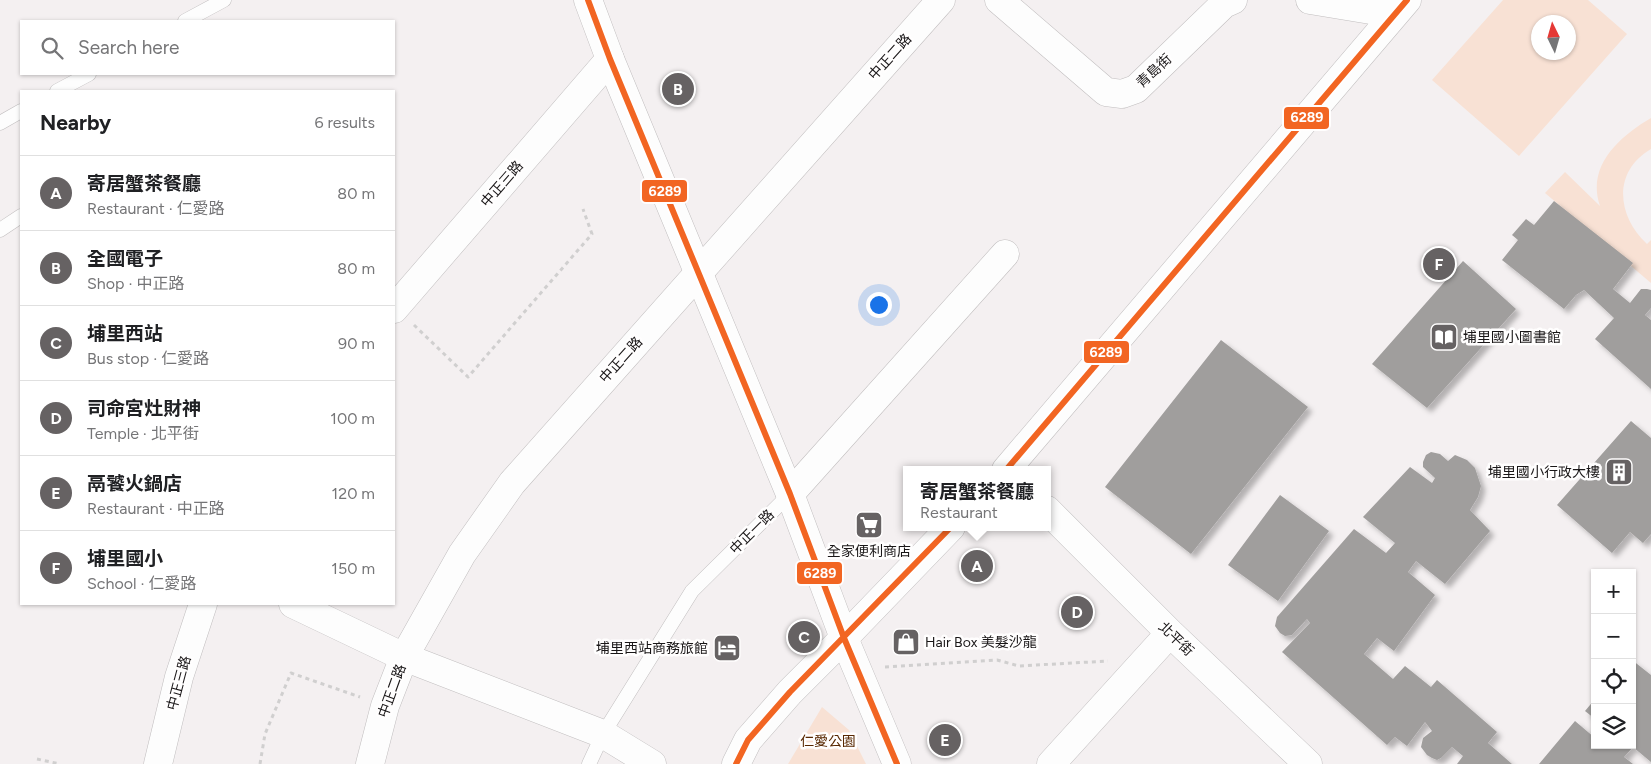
<!DOCTYPE html>
<meta charset="utf-8">
<style>
body{margin:0;font-family:Figtree,"Noto Sans TC",sans-serif;background:#f2f2f2;color:#202124}
.controls{position:absolute;right:15px;bottom:15px;display:grid;overflow:hidden;border-radius:0px;box-shadow:0 1px 4px #0004}
.controls button{width:45px;height:45px;display:grid;place-items:center;padding:0;border:0;border-bottom:1px solid #e0e0e0;background:#fff;color:#202124;font:25px sans-serif}
.compass{position:absolute;left:1531px;top:15px;width:45px;height:45px;border-radius:50%;background:#fff;box-shadow:0 1px 4px #0004;rotate:355deg}
.you{position:absolute;left:878px;top:304px;width:18px;height:18px;margin:-12px;border:4px solid #fff;border-radius:50%;background:#1a73e8;box-shadow:0 0 0 8px #1a73e833}
.badge{display:grid;place-items:center;width:32px;height:32px;border-radius:50%;background:#666263;color:#fff;font-size:16px;font-weight:700}
.pin{position:absolute;translate:-50% -50%;border:2px solid #fff;box-shadow:0 1px 5px #0006}
.popup{position:absolute;left:903px;top:466px;width:148px;height:65px;box-sizing:border-box;display:grid;place-content:center;border-radius:0px;background:#fff;filter:drop-shadow(0 1px 4px #0005);font-size:16px;white-space:nowrap;color:#757577}
.popup b{font-size:19px;color:#202124}
.popup::after{content:'';position:absolute;left:50%;top:100%;margin-left:-10px;border:10px solid transparent;border-top-color:#fff}
.list{margin:0;padding:0;list-style:none}
h2{display:flex;justify-content:space-between;align-items:center;height:65px;margin:0;padding:0 20px;font-size:21px}
h2 small{font-size:16px;font-weight:400;color:#757577}
.list li{display:grid;grid-template-columns:32px 1fr auto;gap:15px;align-items:center;box-sizing:border-box;height:75px;padding:0 20px;border-top:1px solid #e0e0e0}
.list b{display:block;font-size:19px;white-space:nowrap}
.list p{margin:0;font-size:16px;white-space:nowrap;color:#757577}
.list em{font-size:16px;font-style:normal;color:#757577}
.icon{flex:none;width:28px;height:28px;fill:none;stroke:currentColor;stroke-width:2;stroke-linecap:round;stroke-linejoin:round}
.map{position:relative;flex:none;width:1651px;height:764px;overflow:hidden}
.search{position:absolute;background:#fff;box-shadow:0 1px 4px #0004;left:20px;top:20px;width:375px;height:55px;display:flex;align-items:center;gap:12px;box-sizing:border-box;padding:0 18px;border-radius:0px;color:#757577;font-size:19px}
.panel{position:absolute;background:#fff;box-shadow:0 1px 4px #0004;left:20px;top:90px;width:375px;height:515px;border-radius:0px}
.map>svg:first-child{display:block}
.green{fill:#f8e1d4;fill-rule:evenodd}
.building{fill:#a09e9d;filter:url(#shadow)}
.lines{fill:none;stroke-linecap:round;stroke-linejoin:round}
.service-casing{stroke:#c1bebf;stroke-width:15}
.minor-casing{stroke:#c1bebf;stroke-width:29}
.tertiary-casing{stroke:#c1bebf;stroke-width:29}
.path{stroke:#d0cfcf;stroke-width:3;stroke-dasharray:4 4;stroke-linecap:butt}
.service{stroke:#fdfdfd;stroke-width:14}
.minor{stroke:#fdfdfd;stroke-width:28}
.tertiary{stroke:#fdfdfd;stroke-width:28}
.bus-1-casing{stroke:#fffefe;stroke-width:10}
.bus-1{stroke:#f26522;stroke-width:6}
.labels{text-anchor:middle;dominant-baseline:central;stroke-width:5;stroke-linejoin:round;paint-order:stroke}
.street-label{font-size:14px;fill:#191617;stroke:#fffefe}
.poi-label{font-size:14px;fill:#191617;stroke:#fffefe;text-anchor:start}
.park-label{font-size:14px;fill:#582802;stroke:#fffefe}
.line-badge{stroke:#fffefe;stroke-width:2}
.badge-label{font-size:14px;text-anchor:middle;font-weight:bold;fill:#fff}
</style>
<div class="map">
<svg width="1651" height="764" viewBox="0 0 1651 764">
<defs>
<filter id="shadow"><feDropShadow dx="4.5" dy="4.5" stdDeviation="2.5" flood-color="#0004"/></filter>
</defs>
<rect width="100%" height="100%" fill="#f4f0f1"/>
<path class="green" d="M 1503,0 L 1588,0 L 1627,34 L 1519,156 L 1432,80 ZM 1538,22 L 1568,22 L 1568,52 L 1538,52 Z
M 1651,118 L 1651,149 C 1612,172 1617,216 1647,244 L 1651,240 L 1651,283 L 1545,193 L 1565,172 L 1600,206 C 1586,166 1620,136 1651,118 Z
M 822,707 L 849,730 L 866,764 L 788,764 Z"/>
<path class="building" d="M 1554,201 L 1633,263 L 1613,289 L 1630,303 L 1641,289 L 1647,289 L 1651,290 L 1651,308 L 1645,315 L 1651,320 L 1651,389 L 1595,339 L 1614,318 L 1584,290 L 1576,295 L 1564,309 L 1502,260 L 1518,240 L 1512,235 L 1526,219 L 1534,225 Z
M 1463,261 L 1516,309 L 1427,408 L 1372,364 Z
M 1221,340 L 1308,407 L 1191,554 L 1105,487 Z
M 1631,421 L 1651,438 L 1651,534 L 1643,543 L 1630,532 L 1612,553 L 1557,505 Z
M 1431,452 L 1440,454 L 1448,461 L 1455,455 L 1467,460 L 1475,468 L 1481,486 L 1478,497 L 1470,510 L 1490,531 L 1445,584 L 1416,561 L 1408,572 L 1435,595 L 1394,651 L 1377,638 L 1364,654 L 1393,679 L 1405,666 L 1431,687 L 1437,680 L 1497,732 L 1488,743 L 1512,764 L 1457,764 L 1463,756 L 1452,747 L 1441,758 L 1437,760 L 1432,758 L 1427,755 L 1421,747 L 1423,738 L 1432,731 L 1425,722 L 1407,746 L 1395,737 L 1387,745 L 1282,652 L 1310,623 L 1307,619 L 1292,635 L 1285,636 L 1280,633 L 1275,626 L 1277,617 L 1354,529 L 1386,553 L 1395,543 L 1363,517 L 1410,467 L 1432,483 L 1435,478 L 1423,467 L 1423,462 L 1426,455 Z
M 1280,495 L 1329,531 L 1278,601 L 1228,565 Z
M 1632,660 L 1651,675 L 1651,762 L 1633,747 L 1624,757 L 1633,764 L 1539,764 L 1575,721 L 1595,738 L 1595,745 L 1632,745 Z
M 1595,699 L 1595,719 L 1585,711 Z"/>
<g class="lines">
<g class="service-casing">
<path id="service" d="M 185,21 L 224,0
M 57,91 L 89,74
M 0,123 L 21,111
M 0,230 L 21,216
M 589,764 L 603,734 L 692,591 L 790,494"/>
</g>
<g class="minor-casing">
<path id="minor" d="M 999,0 L 1106,92 L 1122,94 L 1136,89 L 1224,4 L 1233,0
M 1310,0 L 1395,14
M 394,309 L 610,59
M 1006,470 L 1407,0
M 790,494 L 1005,254
M 1047,510 L 1170,633 L 1308,764
M 293,604 L 404,657 L 603,734 L 652,764
M 158,764 L 179,677 L 203,604
M 370,764 L 385,706 L 404,657 L 462,554 L 512,483 L 941,0
M 736,764 L 748,740 L 790,692 L 844,638 L 951,527
M 1051,764 L 1170,633"/>
</g>
<g class="tertiary-casing">
<path id="tertiary" d="M 588,0 L 610,59 L 790,494 L 844,638 L 897,764"/>
</g>
<path class="path" d="M 414,325 L 468,377 L 592,234 L 583,209
M 885,667 L 997,660 L 1019,666 L 1108,661
M 37,759 L 60,764
M 260,764 L 265,734 L 291,673 L 360,697"/>
<use href="#service" class="service"/>
<use href="#minor" class="minor"/>
<use href="#tertiary" class="tertiary"/>
<g class="bus-1-casing">
<path id="bus-1" d="M 588,0 L 610,59 L 790,494 L 844,638 L 897,764
M 1006,470 L 1407,0
M 736,764 L 748,740 L 790,692 L 951,527"/>
</g>
<use href="#bus-1" class="bus-1"/>
</g>
<defs>
<g id="library-square" transform="scale(1.4375)"><rect x="-9" y="-9" width="18" height="18" rx="4" fill="#666263" stroke="#fffefe"/><path d="M-6-4Q-3-5.5-.7-3.5V5Q-3 3-6 4ZM6-4Q3-5.5 .7-3.5V5Q3 3 6 4Z" fill="#fff"/></g>
<g id="building-square" transform="scale(1.4375)"><rect x="-9" y="-9" width="18" height="18" rx="4" fill="#666263" stroke="#fffefe"/><path d="M-4-6H4V6H1V3H-1V6H-4ZM-2.5-4.3h1.7v1.8h-1.7ZM.8-4.3h1.7v1.8H.8ZM-2.5-1h1.7V.8h-1.7ZM.8-1h1.7V.8H.8Z" fill="#fff"/></g>
<g id="supermarket-square" transform="scale(1.4375)"><rect x="-9" y="-9" width="18" height="18" rx="4" fill="#666263" stroke="#fffefe"/><path d="M-6-5.5h2.5l.6 2H6L4.5 2H-2.5L-4.4-4H-6ZM-1.5 3.2a1.3 1.3 0 1 0 .1 0ZM3 3.2a1.3 1.3 0 1 0 .1 0Z" fill="#fff"/></g>
<g id="shop-square" transform="scale(1.4375)"><rect x="-9" y="-9" width="18" height="18" rx="4" fill="#666263" stroke="#fffefe"/><path d="M-5-2.5h2.3a2.7 3.5 0 0 1 5.4 0H5L5.5 6h-11ZM-1.5-2.5h3a1.5 2.3 0 0 0-3 0Z" fill="#fff"/></g>
<g id="hotel-square" transform="scale(1.4375)"><rect x="-9" y="-9" width="18" height="18" rx="4" fill="#666263" stroke="#fffefe"/><path d="M-6-4.5h1.5V1H6V5H4.5V3h-9V5H-6ZM-4 0a1.8 1.8 0 1 1 3.6 0ZM.5 0V-2.5h3Q6-2.5 6 0Z" fill="#fff"/></g>
</defs>
<g fill-rule="evenodd">
<use href="#library-square" x="1444" y="337"/>
<use href="#building-square" x="1619" y="472"/>
<use href="#supermarket-square" x="869" y="525"/>
<use href="#shop-square" x="906" y="642"/>
<use href="#hotel-square" x="727" y="648"/>
</g>
<g class="labels">
<g class="street-label">
<text transform="translate(890 57) rotate(-48)">中正二路</text>
<text transform="translate(1154 71) rotate(-43)">青島街</text>
<text transform="translate(502 184) rotate(-49)">中正三路</text>
<text transform="translate(621 360) rotate(-48)">中正二路</text>
<text transform="translate(752 532) rotate(-45)">中正一路</text>
<text transform="translate(1176 639) rotate(44)">北平街</text>
<text transform="translate(179 683) rotate(-75)">中正三路</text>
<text transform="translate(392 691) rotate(-70)">中正二路</text>
</g>
<g class="poi-label">
<text x="1463" y="337">埔里國小圖書館</text>
<text x="1600" y="472" text-anchor="end">埔里國小行政大樓</text>
<text x="869" y="551" text-anchor="middle">全家便利商店</text>
<text x="925" y="642">Hair Box 美髮沙龍</text>
<text x="708" y="648" text-anchor="end">埔里西站商務旅館</text>
</g>
<g class="park-label">
<text x="828" y="741">仁愛公園</text>
</g>
</g>
<g class="line-badge">
<rect x="1283" y="106" width="47" height="24" rx="5" fill="#f26522"/>
<rect x="641" y="179" width="47" height="24" rx="5" fill="#f26522"/>
<rect x="1083" y="340" width="47" height="24" rx="5" fill="#f26522"/>
<rect x="796" y="561" width="47" height="24" rx="5" fill="#f26522"/>
</g>
<g class="badge-label">
<text x="1307" y="122">6289</text>
<text x="665" y="196">6289</text>
<text x="1106" y="357">6289</text>
<text x="820" y="578">6289</text>
</g>
</svg>
<div class="controls">
<button>+</button>
<button>−</button>
<button><svg class="icon" aria-label="locate" viewBox="0 0 24 24"><circle cx="12" cy="12" r="6"/><path d="M12 2v4M12 18v4M2 12h4M18 12h4"/></svg></button>
<button><svg class="icon" aria-label="layers" viewBox="0 0 24 24"><path d="M12 4l9 5-9 5-9-5zM3 14l9 5 9-5"/></svg></button>
</div>
<svg class="compass" viewBox="-18 -18 36 36"><path d="M0-13l5 13h-10z" fill="#e53935"/><path d="M0 13l5-13h-10z" fill="#757577"/></svg>
<div class="you"></div>
<div class="pin badge" style="left:977px;top:566px">A</div>
<div class="popup"><b>寄居蟹茶餐廳</b>Restaurant</div>
<div class="pin badge" style="left:678px;top:89px">B</div>
<div class="pin badge" style="left:804px;top:637px">C</div>
<div class="pin badge" style="left:1077px;top:612px">D</div>
<div class="pin badge" style="left:945px;top:740px">E</div>
<div class="pin badge" style="left:1439px;top:264px">F</div>
<div class="search"><svg class="icon" aria-label="search" viewBox="0 0 24 24"><circle cx="10" cy="10" r="6"/><path d="M15 15l6 6"/></svg>Search here</div>
<section class="panel">
<h2>Nearby<small>6 results</small></h2>
<ul class="list">
<li><span class="badge">A</span><div><b>寄居蟹茶餐廳</b><p>Restaurant · 仁愛路</p></div><em>80 m</em></li>
<li><span class="badge">B</span><div><b>全國電子</b><p>Shop · 中正路</p></div><em>80 m</em></li>
<li><span class="badge">C</span><div><b>埔里西站</b><p>Bus stop · 仁愛路</p></div><em>90 m</em></li>
<li><span class="badge">D</span><div><b>司命宮灶財神</b><p>Temple · 北平街</p></div><em>100 m</em></li>
<li><span class="badge">E</span><div><b>鬲饕火鍋店</b><p>Restaurant · 中正路</p></div><em>120 m</em></li>
<li><span class="badge">F</span><div><b>埔里國小</b><p>School · 仁愛路</p></div><em>150 m</em></li>
</ul>
</section>
</div>
